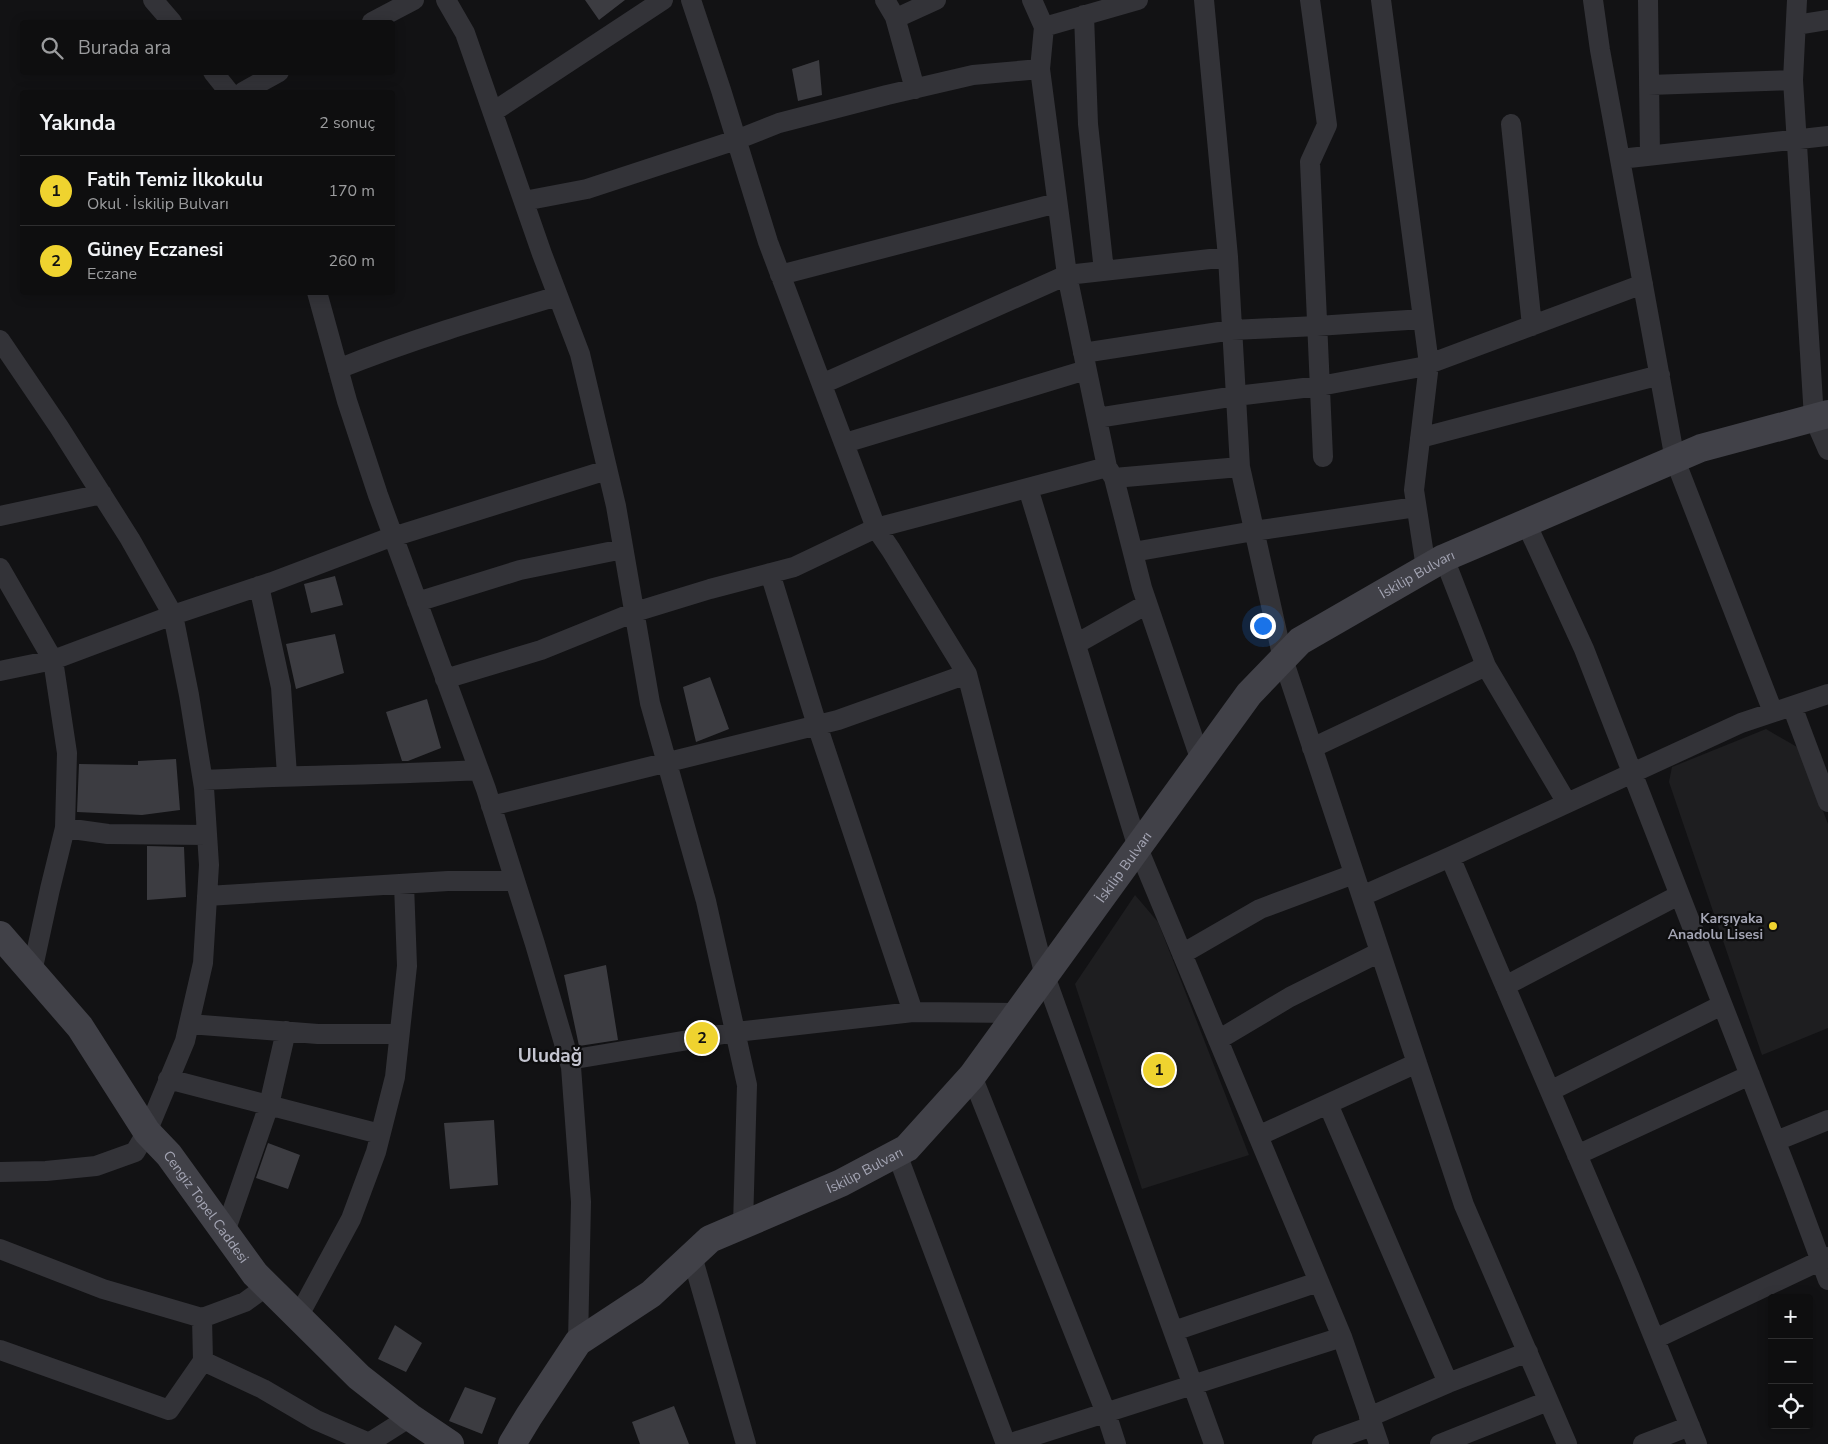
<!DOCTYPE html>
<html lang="tr">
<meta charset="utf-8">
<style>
body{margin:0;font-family:"Nunito Sans",sans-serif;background:#1c1c1d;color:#f1f3f6}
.controls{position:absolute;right:15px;bottom:15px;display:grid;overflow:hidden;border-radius:5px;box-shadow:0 2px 12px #0003}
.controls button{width:45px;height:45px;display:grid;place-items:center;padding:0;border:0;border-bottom:1px solid #2e2e2f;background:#0e0e0f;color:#f1f3f6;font:25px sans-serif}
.you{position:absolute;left:1262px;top:625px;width:18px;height:18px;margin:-12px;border:4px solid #fff;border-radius:50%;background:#1a73e8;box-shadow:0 0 0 8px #1a73e833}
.badge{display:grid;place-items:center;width:32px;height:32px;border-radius:50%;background:#efd32f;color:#111;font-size:16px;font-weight:700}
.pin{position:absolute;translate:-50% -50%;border:2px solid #fff;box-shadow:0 1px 5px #0006}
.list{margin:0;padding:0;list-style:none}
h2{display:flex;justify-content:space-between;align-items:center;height:65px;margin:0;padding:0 20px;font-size:21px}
h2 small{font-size:16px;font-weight:400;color:#9b9c9e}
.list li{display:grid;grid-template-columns:32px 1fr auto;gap:15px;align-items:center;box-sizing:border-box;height:70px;padding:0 20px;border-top:1px solid #2e2e2f}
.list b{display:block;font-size:19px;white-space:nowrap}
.list p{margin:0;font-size:16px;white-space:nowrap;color:#9b9c9e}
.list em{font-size:16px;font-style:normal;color:#9b9c9e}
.icon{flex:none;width:28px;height:28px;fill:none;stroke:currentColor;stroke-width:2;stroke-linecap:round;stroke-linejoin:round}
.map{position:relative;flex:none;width:1828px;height:1444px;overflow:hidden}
.search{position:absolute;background:#0e0e0f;box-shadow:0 2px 12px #0003;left:20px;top:20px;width:375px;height:55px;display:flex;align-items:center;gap:12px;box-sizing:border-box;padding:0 18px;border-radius:5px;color:#9b9c9e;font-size:19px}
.panel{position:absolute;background:#0e0e0f;box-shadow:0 2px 12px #0003;left:20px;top:90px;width:375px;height:205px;border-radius:5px}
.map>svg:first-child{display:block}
.built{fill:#1e1e20}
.building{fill:#3c3c41}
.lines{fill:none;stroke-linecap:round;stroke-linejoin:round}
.minor{stroke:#333338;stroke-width:20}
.secondary{stroke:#414148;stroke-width:28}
.poi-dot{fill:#efd32f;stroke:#0d0d0e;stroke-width:2}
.labels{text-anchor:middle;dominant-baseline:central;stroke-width:4.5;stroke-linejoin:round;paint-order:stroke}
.street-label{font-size:14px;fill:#a4a5b4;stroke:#0d0d0e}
.poi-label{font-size:14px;font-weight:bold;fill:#a4a5b4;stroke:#0d0d0e;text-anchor:end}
.district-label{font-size:19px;font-weight:bold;fill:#c4c5d0;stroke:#0d0d0e}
</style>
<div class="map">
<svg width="1828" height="1444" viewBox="0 0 1828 1444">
<rect width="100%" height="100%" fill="#121214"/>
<path class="built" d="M 1766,729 L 1797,747 L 1811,779 L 1828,824 L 1828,1028 L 1762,1055 L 1669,782 L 1672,767 Z
M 1135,895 L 1158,922 L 1249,1155 L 1142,1189 L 1075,984 Z"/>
<path class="building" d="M 585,0 L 625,0 L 599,20 Z
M 819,60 L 822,95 L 798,101 L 792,69 Z
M 335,576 L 343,605 L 311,613 L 304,584 Z
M 335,634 L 344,673 L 296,689 L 286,644 Z
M 710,677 L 729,729 L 696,742 L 683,687 Z
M 427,699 L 441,748 L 408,761 L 402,761 L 386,712 Z
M 176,759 L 180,810 L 142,815 L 77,812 L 79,764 L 138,765 L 138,761 Z
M 147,846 L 184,847 L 186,897 L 147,900 Z
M 606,965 L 618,1040 L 579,1046 L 564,975 Z
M 494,1120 L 498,1185 L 450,1189 L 444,1123 Z
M 268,1143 L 300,1155 L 288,1189 L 256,1178 Z
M 395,1325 L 422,1343 L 406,1372 L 378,1359 Z
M 465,1387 L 496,1398 L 482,1434 L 449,1421 Z
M 674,1406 L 689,1444 L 640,1444 L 632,1422 Z"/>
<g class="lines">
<path class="minor" d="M 153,0 L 172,22
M 446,0 L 465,33 L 542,254 L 580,354 L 616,506 L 650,703 L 706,901 L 747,1085 L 743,1225
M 885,0 L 895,17 L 915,89
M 1032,0 L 1044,27
M 1310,0 L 1327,125 L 1310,162 L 1323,457
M 1381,0 L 1429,364 L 1414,490 L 1426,568
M 1593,0 L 1600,50 L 1675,460 L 1773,712
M 1648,0 L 1650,156
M 1797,0 L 1793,80 L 1814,418 L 1828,450
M 1084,15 L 1088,124 L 1104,271
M 895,17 L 903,15 L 936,0
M 372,22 L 414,0
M 1796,25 L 1828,20
M 213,72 L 229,92
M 1649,85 L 1793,80
M 243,92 L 279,72
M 493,112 L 663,0
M 1511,124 L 1532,326
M 1620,159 L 1828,136
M 524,201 L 587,189 L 736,140 L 779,123 L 887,95 L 973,75 L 1040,69 L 1044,27 L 1138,0
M 1228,257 L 1240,467 L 1283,659 L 1464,1205 L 1567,1444
M 780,275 L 1057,203
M 317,292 L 347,401 L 378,495 L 486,789 L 535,944 L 571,1067 L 581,1202 L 578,1342
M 0,340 L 59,427 L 130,539 L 173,615 L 189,695 L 204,788 L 209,865 L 203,963 L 185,1041 L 147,1132 L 135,1152 L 96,1166 L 46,1171 L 0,1172
M 1083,353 L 1232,330 L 1317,326 L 1423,319
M 338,369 C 410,340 484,318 558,296
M 822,384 L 1067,275 L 1040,69
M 1097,418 L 1236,396 L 1320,386 L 1421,367 L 1643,284
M 1420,438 L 1660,375
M 845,443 L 1086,370
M 1107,467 L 1114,478 L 1142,588 L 1201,761
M 1114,478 L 1240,467
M 1028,488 L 1138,848 L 1342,1337 L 1379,1444
M 0,516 L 102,494
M 1526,523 L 1584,649 L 1793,1186 L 1828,1280
M 1133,552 L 1254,531 L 1416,507
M 1444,558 L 1486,666 L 1567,803
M 0,568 L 53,660 L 67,753 L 65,828 L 50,889 L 32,972
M 770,573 L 817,725 L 913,1012
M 259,586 L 281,687 L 287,775
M 417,602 L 520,570 L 623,549
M 1076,644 L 1147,604
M 0,671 L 53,660 L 173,615 L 272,582 L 383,540 L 607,470
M 967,674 L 1045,976 L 1214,1444
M 445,679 L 541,650 L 635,612 L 710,589 L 794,567 L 876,528 L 1107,467 L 1067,275 L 1228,257 L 1204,0
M 1792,706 L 1828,802
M 1312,748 L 1486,666
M 203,780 C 295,775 387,775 479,770
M 491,806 L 838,720 L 967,674 L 891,550 L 876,528 L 768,242 L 721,90 L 691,0
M 65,828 L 108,834 L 207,835
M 1450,857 L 1629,1276 L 1697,1444
M 207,896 L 448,881 L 515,881
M 1362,896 L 1450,857 L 1741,723 L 1828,694
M 1182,954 L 1260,909 L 1354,874
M 1505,986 L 1679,895
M 189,1024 L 318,1034 L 399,1034
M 1218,1040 L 1290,997 L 1380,952
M 569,1060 L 736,1032 L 913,1012 L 1018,1013
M 972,1076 L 1106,1413 L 1116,1444
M 168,1079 L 380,1134
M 1550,1091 L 1722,1005
M 1328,1104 L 1448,1383
M 1258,1136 L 1417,1063
M 1776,1141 L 1828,1120
M 897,1154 L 1006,1444
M 1577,1155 L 1750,1075
M 225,1232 L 269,1105 L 286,1031
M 0,1249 L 103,1289 L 202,1318 L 245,1302 L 267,1286
M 692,1256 L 746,1444
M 298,1317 L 351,1219 L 376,1152 L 395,1077 L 407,966 L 404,884
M 1174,1331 L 1318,1282
M 1655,1339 L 1828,1257
M 0,1350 L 169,1410 L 203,1361 L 202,1318
M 203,1361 L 263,1389 L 316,1420 L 369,1443 L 410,1417
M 1369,1417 L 1448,1383 L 1528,1352
M 1008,1444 L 1342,1337
M 1322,1444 L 1372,1426
M 1440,1444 L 1548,1401
M 1643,1444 L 1690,1426"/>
<g class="secondary">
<path id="s1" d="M 0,935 L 80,1027 L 147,1132 L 169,1155 L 255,1274 L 359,1377 L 410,1417 L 450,1444"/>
<path id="s2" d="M 512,1444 L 529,1416 L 578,1342 L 651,1294 L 710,1239 L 841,1183 L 907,1148 L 972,1076 L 1249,694 L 1300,641 L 1444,558 L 1701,448 L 1828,414"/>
</g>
</g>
<circle class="poi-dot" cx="1773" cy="926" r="5"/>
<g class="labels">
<g class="street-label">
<text stroke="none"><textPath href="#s2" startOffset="1284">İskilip Bulvarı</textPath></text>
<text stroke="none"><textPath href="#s2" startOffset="862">İskilip Bulvarı</textPath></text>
<text stroke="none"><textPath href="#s2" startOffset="459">İskilip Bulvarı</textPath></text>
<text stroke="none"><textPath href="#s1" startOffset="342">Cengiz Topel Caddesi</textPath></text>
</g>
<g class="poi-label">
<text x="1763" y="918">Karşıyaka<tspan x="1763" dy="16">Anadolu Lisesi</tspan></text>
</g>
<g class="district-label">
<text x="550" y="1056">Uludağ</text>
</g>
</g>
</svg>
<div class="controls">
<button>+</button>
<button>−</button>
<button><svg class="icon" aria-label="locate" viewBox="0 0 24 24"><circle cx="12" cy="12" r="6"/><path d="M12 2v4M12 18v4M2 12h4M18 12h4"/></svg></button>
</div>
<div class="you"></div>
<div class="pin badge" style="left:1159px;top:1070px">1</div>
<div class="pin badge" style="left:702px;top:1038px">2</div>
<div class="search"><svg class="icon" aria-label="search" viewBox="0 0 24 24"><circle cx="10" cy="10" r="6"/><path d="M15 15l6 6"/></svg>Burada ara</div>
<section class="panel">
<h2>Yakında<small>2 sonuç</small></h2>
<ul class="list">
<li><span class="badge">1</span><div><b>Fatih Temiz İlkokulu</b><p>Okul · İskilip Bulvarı</p></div><em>170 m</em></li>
<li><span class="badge">2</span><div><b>Güney Eczanesi</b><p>Eczane</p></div><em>260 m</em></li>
</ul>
</section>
</div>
